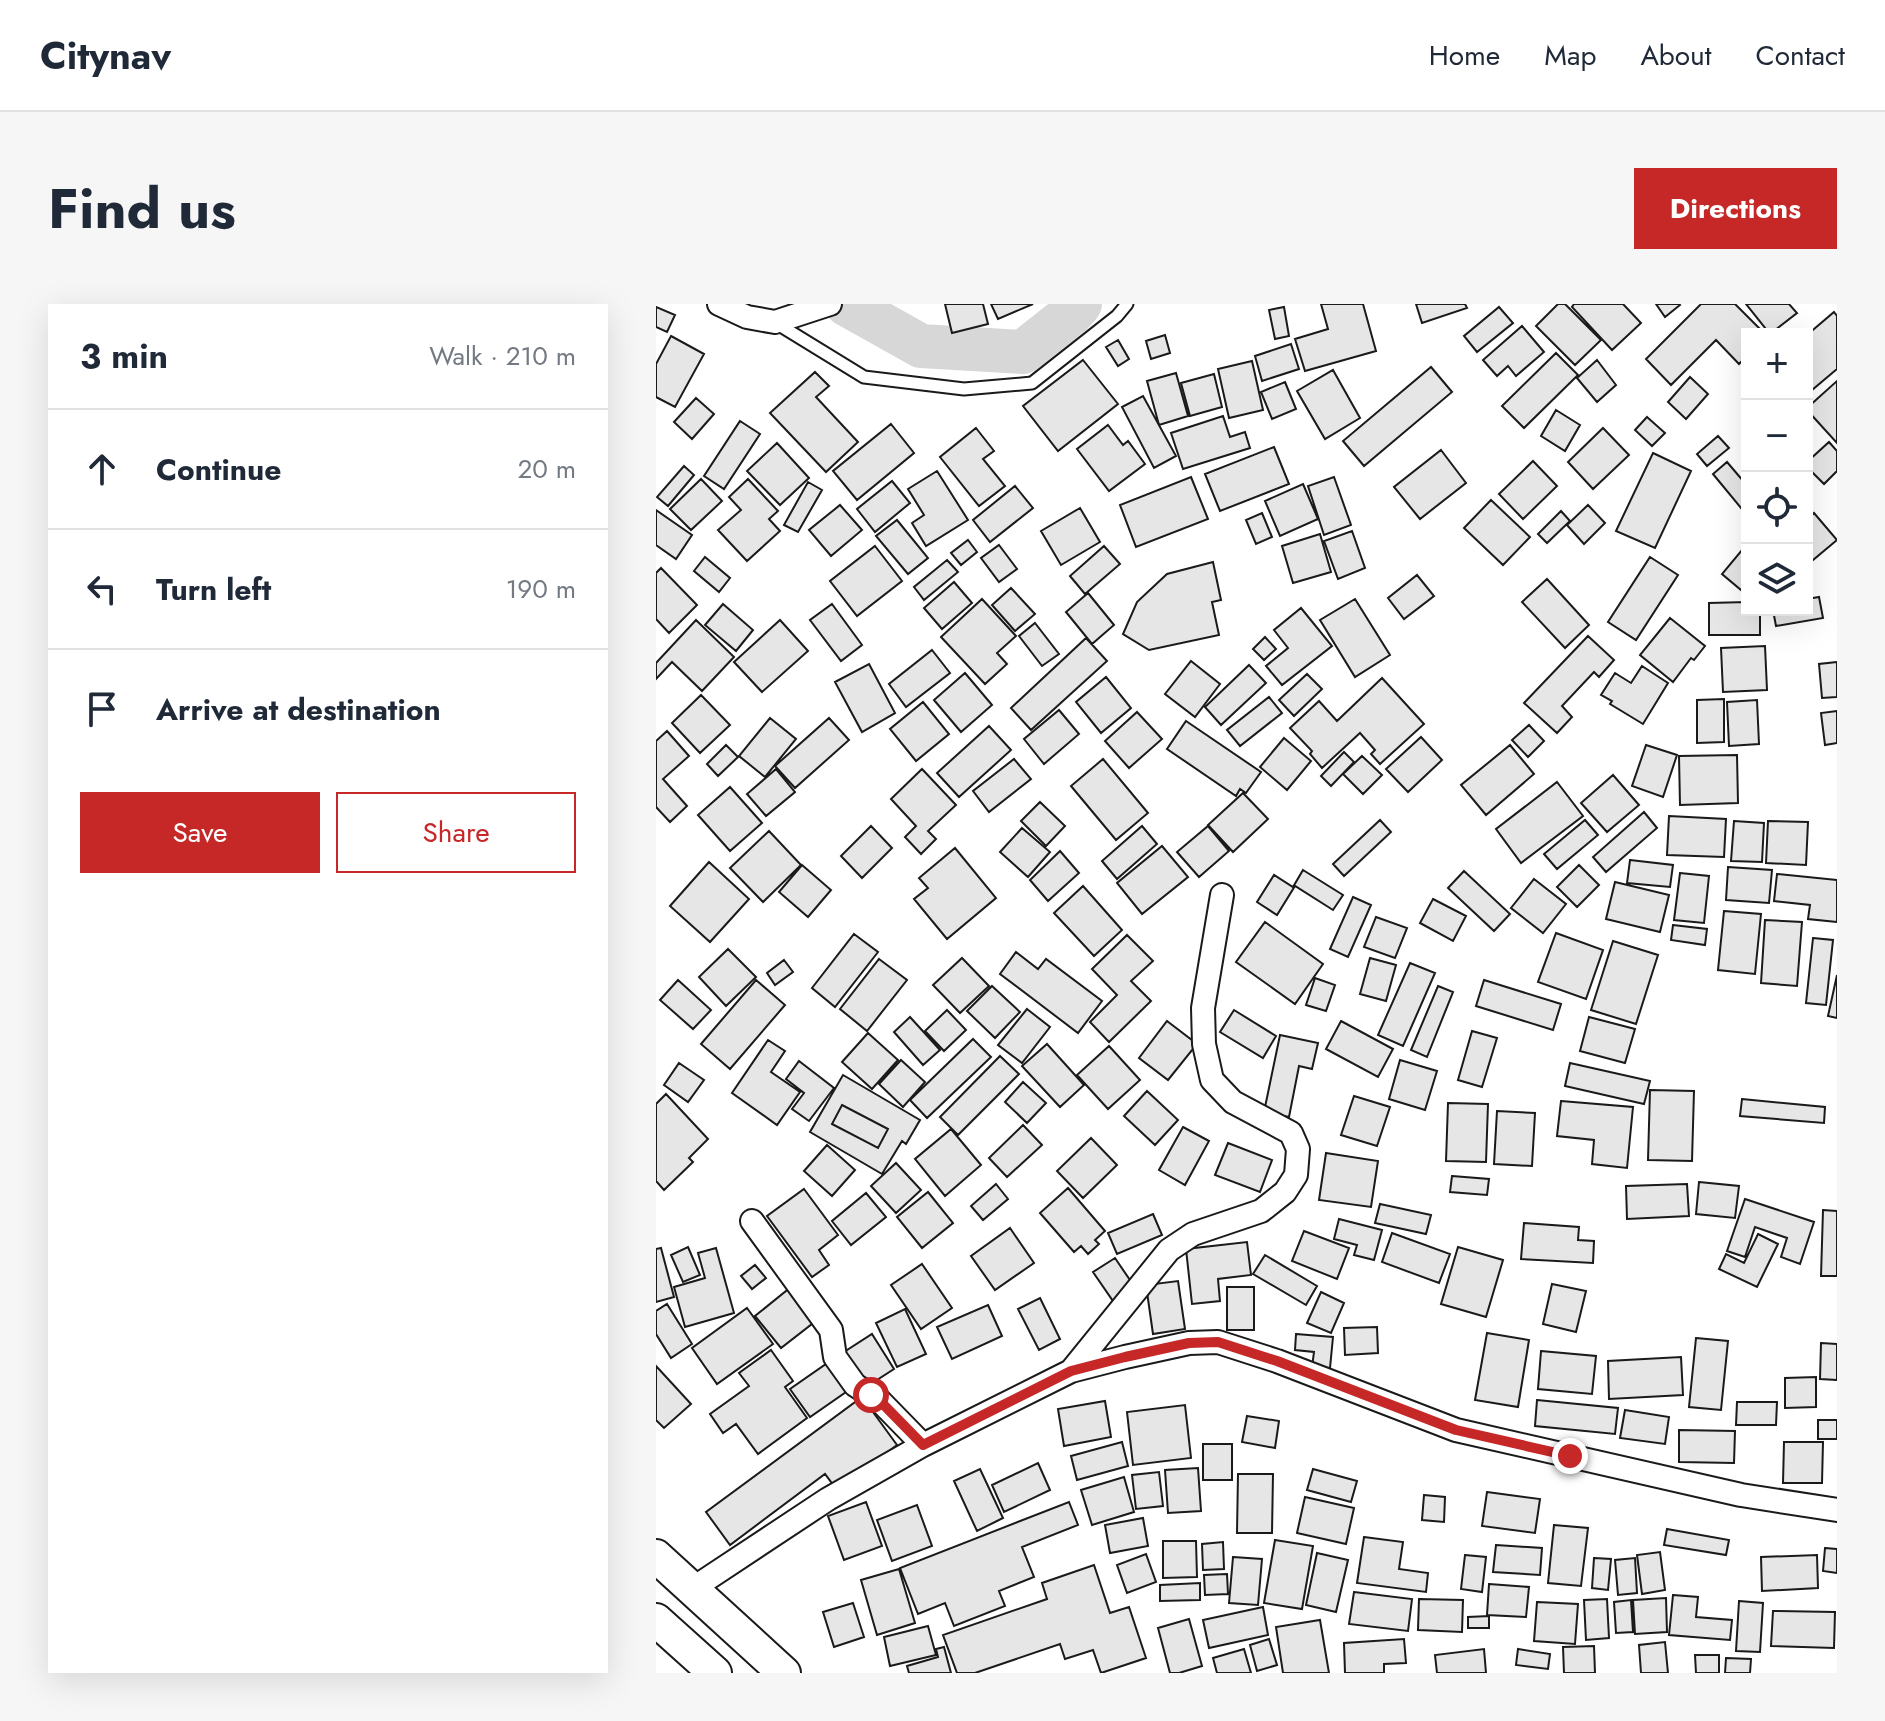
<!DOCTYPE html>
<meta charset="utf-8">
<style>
body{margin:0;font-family:Jost,sans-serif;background:#f6f6f7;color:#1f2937}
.controls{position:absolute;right:24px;top:24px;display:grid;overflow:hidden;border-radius:0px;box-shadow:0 8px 32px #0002}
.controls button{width:72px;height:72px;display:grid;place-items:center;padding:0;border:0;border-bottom:2px solid #e0e1e3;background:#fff;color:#1f2937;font:40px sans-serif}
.stop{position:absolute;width:24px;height:24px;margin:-18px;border:6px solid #c62828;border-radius:50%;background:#fff}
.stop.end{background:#c62828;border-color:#fff;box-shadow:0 2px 8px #0008}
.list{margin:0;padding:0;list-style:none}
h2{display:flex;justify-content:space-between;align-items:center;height:104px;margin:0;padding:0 32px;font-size:34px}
h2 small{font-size:26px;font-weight:400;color:#747a83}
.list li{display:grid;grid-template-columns:52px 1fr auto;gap:24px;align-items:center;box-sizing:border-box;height:120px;padding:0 32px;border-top:2px solid #e0e1e3}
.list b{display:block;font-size:30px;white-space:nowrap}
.list em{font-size:26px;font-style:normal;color:#747a83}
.actions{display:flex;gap:16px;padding:24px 32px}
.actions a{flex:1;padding:18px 0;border:2px solid #c62828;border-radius:0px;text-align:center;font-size:28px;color:#c62828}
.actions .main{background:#c62828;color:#fff}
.icon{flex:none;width:44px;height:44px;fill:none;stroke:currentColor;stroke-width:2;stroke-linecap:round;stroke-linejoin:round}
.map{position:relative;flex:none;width:1181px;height:1369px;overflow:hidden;border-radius:0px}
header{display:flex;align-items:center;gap:48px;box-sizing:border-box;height:112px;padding:0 40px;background:#fff;border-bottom:2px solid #e0e1e3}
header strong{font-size:38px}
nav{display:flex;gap:44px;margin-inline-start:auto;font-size:28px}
.intro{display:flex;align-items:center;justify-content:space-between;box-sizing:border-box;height:192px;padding:0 48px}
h1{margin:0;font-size:56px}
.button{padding:20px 36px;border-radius:0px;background:#c62828;color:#fff;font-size:28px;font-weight:700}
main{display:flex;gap:48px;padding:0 48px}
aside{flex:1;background:#fff;border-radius:0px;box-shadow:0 8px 32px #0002}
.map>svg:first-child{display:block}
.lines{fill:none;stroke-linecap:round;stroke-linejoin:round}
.river{stroke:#d7d7d7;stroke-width:44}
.building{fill:#e6e6e6;stroke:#1a1a1a;stroke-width:2;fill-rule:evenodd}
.lane-casing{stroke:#1a1a1a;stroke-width:15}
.street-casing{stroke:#1a1a1a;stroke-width:26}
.secondary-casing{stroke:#1a1a1a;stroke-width:36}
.lane{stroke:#fff;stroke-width:11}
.street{stroke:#fff;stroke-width:22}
.secondary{stroke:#fff;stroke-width:32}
.route{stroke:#c62828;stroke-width:10}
</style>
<header>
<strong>Citynav</strong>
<nav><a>Home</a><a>Map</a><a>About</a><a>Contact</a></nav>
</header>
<div class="intro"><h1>Find us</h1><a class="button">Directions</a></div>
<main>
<aside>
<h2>3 min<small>Walk · 210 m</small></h2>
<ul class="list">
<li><svg class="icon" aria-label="ahead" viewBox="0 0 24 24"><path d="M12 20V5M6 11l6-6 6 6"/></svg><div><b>Continue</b></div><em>20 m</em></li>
<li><svg class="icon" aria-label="left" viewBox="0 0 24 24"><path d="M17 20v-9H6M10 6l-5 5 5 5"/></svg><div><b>Turn left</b></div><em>190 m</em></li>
<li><svg class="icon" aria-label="arrive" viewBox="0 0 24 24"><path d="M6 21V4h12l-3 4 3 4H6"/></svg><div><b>Arrive at destination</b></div></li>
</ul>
<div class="actions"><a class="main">Save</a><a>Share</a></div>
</aside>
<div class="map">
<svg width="1181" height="1369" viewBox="0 0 1181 1369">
<rect width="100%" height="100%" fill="#fff"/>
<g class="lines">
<path class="river" d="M 190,0 L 265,42 L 367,48 L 415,10 L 424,0"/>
</g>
<path class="building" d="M 289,0 L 327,0 L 332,20 L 296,29 Z
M 335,0 L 377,0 L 342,15 Z
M 665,0 L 707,0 L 720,47 L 649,67 L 639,35 L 672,25 Z
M 760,0 L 809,0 L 811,4 L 766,19 Z
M 902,0 L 909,0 L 945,36 L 919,61 L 880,22 Z
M 918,0 L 967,0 L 985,19 L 956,46 L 916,3 Z
M 1000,0 L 1023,0 L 1024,1 L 1009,13 Z
M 1045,0 L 1079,0 L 1109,30 L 1091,30 L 1091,52 L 1083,60 L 1060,36 L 1015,81 L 990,55 Z
M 1090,0 L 1133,0 L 1141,9 L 1114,30 Z
M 0,3 L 19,11 L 11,28 L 0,23 Z
M 628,3 L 633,32 L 619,35 L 613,6 Z
M 843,3 L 857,19 L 821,48 L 808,32 Z
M 1178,8 L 1181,12 L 1181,65 L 1156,86 L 1151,80 L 1151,31 Z
M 866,22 L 888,48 L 860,72 L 852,62 L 841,72 L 827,56 Z
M 509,31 L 514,49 L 495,55 L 490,37 Z
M 15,32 L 48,50 L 19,103 L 0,93 L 0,60 Z
M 462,36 L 473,55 L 462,62 L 450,43 Z
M 635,40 L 643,65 L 606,77 L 599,52 Z
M 900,49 L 922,71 L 868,124 L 846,102 Z
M 427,56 L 462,100 L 402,147 L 367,102 Z
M 941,56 L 960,81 L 941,98 L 921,74 Z
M 596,57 L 607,106 L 573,114 L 562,65 Z
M 775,63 L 796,88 L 708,162 L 687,137 Z
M 677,66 L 704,114 L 669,135 L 641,87 Z
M 159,68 L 173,82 L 160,93 L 202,138 L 170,168 L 114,109 Z
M 520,69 L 532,112 L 503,121 L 491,77 Z
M 558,70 L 566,103 L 534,112 L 525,79 Z
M 1034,73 L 1052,90 L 1030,115 L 1012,98 Z
M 1181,77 L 1181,139 L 1151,106 L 1151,104 Z
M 629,78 L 640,105 L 616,115 L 605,88 Z
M 487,92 L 520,152 L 498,164 L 466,103 Z
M 40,94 L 58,110 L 36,135 L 18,118 Z
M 900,106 L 924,121 L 909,147 L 885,132 Z
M 567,112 L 574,133 L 589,128 L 594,144 L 527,165 L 515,129 Z
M 991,113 L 1009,129 L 996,142 L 979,126 Z
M 84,117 L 104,130 L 68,185 L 48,172 Z
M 235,120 L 258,149 L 201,196 L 177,167 Z
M 452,121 L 467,141 L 472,137 L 489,160 L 453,187 L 421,145 Z
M 320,124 L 338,147 L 327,155 L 349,182 L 323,202 L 284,153 Z
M 947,124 L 973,151 L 937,185 L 912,158 Z
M 1062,132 L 1073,144 L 1051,162 L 1041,150 Z
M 1173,138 L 1181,147 L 1181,167 L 1168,180 L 1151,163 L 1151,158 Z
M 121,139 L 153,174 L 124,201 L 91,167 Z
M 618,143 L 633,180 L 564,207 L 549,170 Z
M 785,146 L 810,179 L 764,215 L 738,183 Z
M 997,149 L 1035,167 L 999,244 L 960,227 Z
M 877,157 L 901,182 L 867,215 L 843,190 Z
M 1071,158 L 1088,178 L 1091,175 L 1091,217 L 1087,213 L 1090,210 L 1057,170 Z
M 28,162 L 38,171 L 12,202 L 1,193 Z
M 281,167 L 312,216 L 270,242 L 256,219 L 268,211 L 252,185 Z
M 535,173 L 552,215 L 480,243 L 464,201 Z
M 678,173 L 695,221 L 668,231 L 652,182 Z
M 45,175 L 66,197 L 35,226 L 14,205 Z
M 92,175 L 122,207 L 113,215 L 124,227 L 91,257 L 62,226 L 85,206 L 73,193 Z
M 236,177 L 254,199 L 219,228 L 201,205 Z
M 152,178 L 166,186 L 142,228 L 128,221 Z
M 647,180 L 662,215 L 624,232 L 609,197 Z
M 359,182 L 377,204 L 334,238 L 317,216 Z
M 835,196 L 874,233 L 847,261 L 808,224 Z
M 184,201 L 206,226 L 175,252 L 153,226 Z
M 932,201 L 949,219 L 928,240 L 911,221 Z
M 424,204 L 444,238 L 405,261 L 385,227 Z
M 0,206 L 36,231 L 20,255 L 0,241 Z
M 905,207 L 914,217 L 891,239 L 882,230 Z
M 606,209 L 616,233 L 600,240 L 590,216 Z
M 1158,209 L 1181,236 L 1151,261 L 1151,215 Z
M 241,216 L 272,254 L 252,270 L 220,232 Z
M 696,227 L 709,264 L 682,275 L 668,237 Z
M 664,230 L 675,268 L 637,279 L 626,242 Z
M 312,236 L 321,248 L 305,261 L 295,249 Z
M 1091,240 L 1091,291 L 1066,270 Z
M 343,241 L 361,265 L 343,278 L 325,254 Z
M 219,242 L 246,277 L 201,312 L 174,277 Z
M 448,242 L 464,260 L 429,290 L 414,272 Z
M 49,253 L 74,274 L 63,288 L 38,267 Z
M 994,253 L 1022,271 L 980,336 L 952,318 Z
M 291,256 L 302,268 L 268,296 L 258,283 Z
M 557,258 L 565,296 L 556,298 L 563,331 L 493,346 L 467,330 L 481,298 L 511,270 Z
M 5,264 L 41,301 L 13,329 L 0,315 L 0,269 Z
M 761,271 L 778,292 L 748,315 L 732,294 Z
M 891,275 L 933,321 L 909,344 L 866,298 Z
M 298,278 L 316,299 L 286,325 L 268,304 Z
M 355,284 L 379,310 L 359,327 L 336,301 Z
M 432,289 L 458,321 L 436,340 L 410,308 Z
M 1163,293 L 1167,314 L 1120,322 L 1117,306 L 1151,306 L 1151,295 Z
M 326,295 L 360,332 L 341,349 L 351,360 L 329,380 L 285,333 Z
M 699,295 L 734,351 L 699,373 L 664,316 Z
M 1091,298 L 1091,306 L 1104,306 L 1104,331 L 1053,331 L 1053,299 Z
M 67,300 L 97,326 L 80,347 L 49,321 Z
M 176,300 L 206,341 L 185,357 L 154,316 Z
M 645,304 L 676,342 L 626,381 L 610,362 L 632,344 L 618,326 Z
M 1014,314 L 1049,342 L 1038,356 L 1035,354 L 1017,378 L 984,351 Z
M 40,316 L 78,353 L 46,387 L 16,358 L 0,375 L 0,359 Z
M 124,316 L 152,347 L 106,388 L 78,358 Z
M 379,319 L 403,350 L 386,362 L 363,332 Z
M 932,332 L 958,356 L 943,373 L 938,368 L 906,402 L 916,413 L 901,429 L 868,399 Z
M 609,333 L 620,345 L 608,356 L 597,345 Z
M 430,334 L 451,357 L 375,426 L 355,404 Z
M 1109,342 L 1111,386 L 1067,388 L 1065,344 Z
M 276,346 L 294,369 L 250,403 L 233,380 Z
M 535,357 L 564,380 L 539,413 L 509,390 Z
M 1181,358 L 1181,393 L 1166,394 L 1163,360 Z
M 213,360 L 239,409 L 206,428 L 179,378 Z
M 593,361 L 610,379 L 565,421 L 549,403 Z
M 986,362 L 1012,379 L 987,420 L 954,400 L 956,397 L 945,391 L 959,369 L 975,379 Z
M 309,369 L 336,401 L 305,428 L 278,396 Z
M 651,370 L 666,385 L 638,412 L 623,396 Z
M 450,373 L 475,404 L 445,429 L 420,398 Z
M 726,374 L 768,420 L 724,460 L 715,450 L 719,446 L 704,429 L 666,464 L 654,450 L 656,447 L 634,424 L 663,397 L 681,417 Z
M 45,391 L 74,421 L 44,449 L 16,419 Z
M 613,393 L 626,409 L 584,442 L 571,426 Z
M 1068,395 L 1068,438 L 1041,439 L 1041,396 Z
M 1101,396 L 1103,440 L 1073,442 L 1071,398 Z
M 267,398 L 293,430 L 260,457 L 234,425 Z
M 403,406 L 423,430 L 388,460 L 368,435 Z
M 1181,407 L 1181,439 L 1169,441 L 1165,409 Z
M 481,408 L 506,435 L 473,464 L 449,437 Z
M 114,414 L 140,435 L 109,473 L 83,452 Z
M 173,414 L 193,436 L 139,484 L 119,462 Z
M 530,417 L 605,468 L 590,489 L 584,485 L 580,492 L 511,445 Z
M 873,421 L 888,437 L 872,453 L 856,436 Z
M 333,422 L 355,446 L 303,493 L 281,469 Z
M 11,427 L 33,452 L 7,475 L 31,502 L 14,518 L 0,503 L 0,437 Z
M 765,433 L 786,456 L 752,488 L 730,465 Z
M 628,434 L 655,457 L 631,486 L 604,463 Z
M 70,441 L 82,453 L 62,472 L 51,460 Z
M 854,441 L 878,470 L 830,511 L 805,481 Z
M 990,441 L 1021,451 L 1007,493 L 976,482 Z
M 688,448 L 698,458 L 675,482 L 665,472 Z
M 1081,451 L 1082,499 L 1024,501 L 1023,452 Z
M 706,452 L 726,471 L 707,490 L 687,470 Z
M 358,455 L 375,475 L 333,508 L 317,487 Z
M 447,455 L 492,509 L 460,536 L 415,482 Z
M 120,465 L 139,488 L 110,512 L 91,490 Z
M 266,465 L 300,501 L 272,527 L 280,535 L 265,550 L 249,533 L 260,522 L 235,495 Z
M 957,471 L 983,501 L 951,528 L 925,499 Z
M 901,478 L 927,512 L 865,559 L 840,525 Z
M 74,483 L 106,519 L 74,547 L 42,511 Z
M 587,489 L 612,515 L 577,548 L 552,521 Z
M 384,498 L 409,522 L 390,542 L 365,517 Z
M 988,508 L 1001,524 L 950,568 L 937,553 Z
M 1013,512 L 1070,515 L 1068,553 L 1011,551 Z
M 724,516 L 735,528 L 688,572 L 677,560 Z
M 929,516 L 942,531 L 901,565 L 888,550 Z
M 1078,517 L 1108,519 L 1106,558 L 1075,557 Z
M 1112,517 L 1152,518 L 1150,561 L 1110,559 Z
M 215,522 L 236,544 L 206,574 L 185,552 Z
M 486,522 L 501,540 L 461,575 L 446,557 Z
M 552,522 L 573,547 L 543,573 L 521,548 Z
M 366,524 L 394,548 L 372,573 L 344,548 Z
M 113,527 L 145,561 L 107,598 L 74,564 Z
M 506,542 L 532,573 L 486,610 L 461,579 Z
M 299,544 L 340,594 L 291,635 L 258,595 L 272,584 L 263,574 Z
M 404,547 L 423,569 L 392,597 L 374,576 Z
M 974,556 L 1017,561 L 1014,583 L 971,579 Z
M 53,558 L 93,595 L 54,638 L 14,602 Z
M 146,561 L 175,586 L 152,613 L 123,588 Z
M 923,561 L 943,581 L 921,603 L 901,583 Z
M 1072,563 L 1116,566 L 1113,599 L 1070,596 Z
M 647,566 L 687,591 L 677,606 L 639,582 L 621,611 L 601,598 L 618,571 L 637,583 Z
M 808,567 L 854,610 L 838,627 L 792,584 Z
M 1024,569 L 1053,572 L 1048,619 L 1018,616 Z
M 1121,570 L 1181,576 L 1181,618 L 1152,615 L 1154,601 L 1118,597 Z
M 878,575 L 910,600 L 887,629 L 855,604 Z
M 959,578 L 1013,591 L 1004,628 L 950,615 Z
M 427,582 L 466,626 L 438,652 L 398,609 Z
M 697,593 L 715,601 L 692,653 L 674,645 Z
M 777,595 L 810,612 L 797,637 L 764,619 Z
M 1068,607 L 1105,610 L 1099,670 L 1062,666 Z
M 720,613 L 751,624 L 739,654 L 708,643 Z
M 1109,616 L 1146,618 L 1141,682 L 1105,679 Z
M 609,618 L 667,660 L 639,700 L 580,658 Z
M 1017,621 L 1051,625 L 1049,641 L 1015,636 Z
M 900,629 L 947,646 L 930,695 L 882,678 Z
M 198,630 L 222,648 L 179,703 L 156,684 Z
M 471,631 L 497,657 L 475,677 L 495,697 L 453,738 L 434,718 L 461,691 L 436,665 Z
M 1157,634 L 1177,636 L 1170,701 L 1150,699 Z
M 957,637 L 1002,651 L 980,720 L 935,706 Z
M 72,645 L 100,673 L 70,702 L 43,673 Z
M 360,648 L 382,665 L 390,655 L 446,697 L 422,729 L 344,670 Z
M 306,654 L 333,682 L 304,709 L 277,681 Z
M 714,654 L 740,661 L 730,697 L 704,690 Z
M 223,655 L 251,676 L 211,727 L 184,705 Z
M 128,656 L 137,668 L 119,681 L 111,669 Z
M 754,659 L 779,669 L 747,742 L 722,731 Z
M 1181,671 L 1181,714 L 1172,712 Z
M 659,674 L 679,681 L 670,707 L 650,701 Z
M 22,676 L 55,706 L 37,725 L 4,696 Z
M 100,676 L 129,701 L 74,765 L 45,740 Z
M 828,676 L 905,700 L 897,726 L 820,702 Z
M 336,682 L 364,708 L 339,734 L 311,707 Z
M 782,682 L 797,688 L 771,753 L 755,746 Z
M 371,705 L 394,723 L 366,759 L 342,741 Z
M 291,706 L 310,726 L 288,747 L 269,727 Z
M 578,706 L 620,732 L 607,754 L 564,728 Z
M 254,713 L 284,746 L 267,761 L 238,728 Z
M 933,713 L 979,725 L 969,759 L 924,747 Z
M 511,717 L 541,740 L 512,776 L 483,754 Z
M 685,717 L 737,745 L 722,773 L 670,745 Z
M 816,727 L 841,734 L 826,783 L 802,776 Z
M 212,729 L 242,756 L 216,785 L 186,758 Z
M 624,731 L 662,739 L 656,765 L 643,762 L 633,813 L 608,808 Z
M 317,735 L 335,753 L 271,814 L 254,796 Z
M 112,736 L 129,747 L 115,768 L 144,788 L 121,821 L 76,789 Z
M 391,740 L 428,781 L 404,803 L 366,762 Z
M 453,742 L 484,776 L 452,805 L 421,771 Z
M 344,752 L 363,770 L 302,831 L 284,813 Z
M 245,756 L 269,778 L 247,803 L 223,780 Z
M 744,756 L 781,767 L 769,806 L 733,795 Z
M 143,757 L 178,784 L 153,817 L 136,805 L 148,789 L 130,775 Z
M 23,759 L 48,776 L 32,798 L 8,781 Z
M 914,759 L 994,777 L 988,800 L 909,782 Z
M 187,771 L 264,816 L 250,840 L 246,837 L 226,870 L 154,828 ZM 186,801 L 232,825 L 222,844 L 176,820 Z
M 367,778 L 390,799 L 371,819 L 349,798 Z
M 994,786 L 1038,787 L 1036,857 L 992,856 Z
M 491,787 L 522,816 L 499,841 L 468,812 Z
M 10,790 L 52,835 L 33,854 L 37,858 L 8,886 L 0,877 L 0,800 Z
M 698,792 L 734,803 L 721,842 L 685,831 Z
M 1086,795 L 1169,803 L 1168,819 L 1084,812 Z
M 905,797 L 977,803 L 971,864 L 936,860 L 938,836 L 901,832 Z
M 792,799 L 832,800 L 830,858 L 790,857 Z
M 186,801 L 232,825 L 222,844 L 176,820 Z
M 841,807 L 879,809 L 876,862 L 838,860 Z
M 367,821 L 386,841 L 351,873 L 333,854 Z
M 527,823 L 553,837 L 529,881 L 503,866 Z
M 295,825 L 325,861 L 289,892 L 259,855 Z
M 435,834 L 461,861 L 427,894 L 401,867 Z
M 572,839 L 616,856 L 604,888 L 559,871 Z
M 171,841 L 199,866 L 176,892 L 148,867 Z
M 670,849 L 722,857 L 715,903 L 663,896 Z
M 240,859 L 265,886 L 240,909 L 215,882 Z
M 796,872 L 833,875 L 831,891 L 794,888 Z
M 1043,878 L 1083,882 L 1079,914 L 1040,910 Z
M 340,880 L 352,895 L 327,916 L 315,902 Z
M 1031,880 L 1033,912 L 971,915 L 970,882 Z
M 412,884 L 449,927 L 439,936 L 443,940 L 432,950 L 425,942 L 418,948 L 384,909 Z
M 148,885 L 182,931 L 163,946 L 173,961 L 156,973 L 111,912 Z
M 272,888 L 297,919 L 266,944 L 241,913 Z
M 210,889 L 230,913 L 195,941 L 176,917 Z
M 1089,895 L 1158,918 L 1144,960 L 1125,953 L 1131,934 L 1099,923 L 1089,953 L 1071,947 Z
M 724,900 L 775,911 L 770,930 L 719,919 Z
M 1167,906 L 1181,907 L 1181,972 L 1165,972 Z
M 497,910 L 506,931 L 461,950 L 452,929 Z
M 683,915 L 726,926 L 718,956 L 698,951 L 701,941 L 678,935 Z
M 868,919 L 923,923 L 922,936 L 938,937 L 937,959 L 865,955 Z
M 354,924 L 378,959 L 339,986 L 315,952 Z
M 648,927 L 693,944 L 681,975 L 636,957 Z
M 736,929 L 794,950 L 783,979 L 726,958 Z
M 1102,930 L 1122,940 L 1101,983 L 1063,965 L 1070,950 L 1088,959 Z
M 591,938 L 595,971 L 562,975 L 564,997 L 536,1000 L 530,945 Z
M 32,943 L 44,971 L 27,978 L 15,951 Z
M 802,943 L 847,956 L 830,1013 L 785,1000 Z
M 5,944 L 18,993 L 0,998 L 0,945 Z
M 60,944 L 78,1009 L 29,1023 L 18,983 L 49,974 L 42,949 Z
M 609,951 L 661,982 L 650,1001 L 597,970 Z
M 459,954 L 478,982 L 457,997 L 437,968 Z
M 266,960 L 296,1004 L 265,1025 L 235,981 Z
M 99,961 L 110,974 L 96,985 L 85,972 Z
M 522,977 L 529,1025 L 497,1030 L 490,981 Z
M 896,980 L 930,987 L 920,1028 L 887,1020 Z
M 135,983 L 161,1016 L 125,1044 L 99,1012 Z
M 571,983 L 598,983 L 598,1026 L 571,1026 Z
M 665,988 L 688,999 L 675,1029 L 651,1019 Z
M 384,994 L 404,1035 L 383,1046 L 362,1005 Z
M 11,1000 L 36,1040 L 15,1054 L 0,1030 L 0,1007 Z
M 332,1001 L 346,1032 L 296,1055 L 281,1023 Z
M 91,1004 L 117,1040 L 61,1080 L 36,1044 Z
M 249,1005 L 270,1050 L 241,1063 L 220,1019 Z
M 721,1023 L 722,1049 L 689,1051 L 688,1024 Z
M 831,1029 L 873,1036 L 862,1103 L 819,1096 Z
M 216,1030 L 238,1065 L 210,1083 L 188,1048 Z
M 640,1030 L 677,1033 L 674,1064 L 656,1063 L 658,1048 L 639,1046 Z
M 1040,1034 L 1072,1037 L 1065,1106 L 1033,1103 Z
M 1165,1039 L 1181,1040 L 1181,1076 L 1164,1075 Z
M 115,1046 L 137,1077 L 129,1083 L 151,1114 L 102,1150 L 80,1120 L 67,1129 L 54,1110 L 93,1082 L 83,1069 Z
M 885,1047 L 940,1052 L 936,1090 L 882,1085 Z
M 1025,1053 L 1027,1091 L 953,1095 L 952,1057 Z
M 170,1060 L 190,1088 L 154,1113 L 134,1085 Z
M 0,1062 L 35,1100 L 8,1124 L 0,1116 Z
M 1160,1073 L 1160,1103 L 1129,1104 L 1129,1074 Z
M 206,1093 L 241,1141 L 181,1186 L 169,1170 L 74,1241 L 50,1208 Z
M 881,1096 L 962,1104 L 959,1130 L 879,1122 Z
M 449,1097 L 455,1133 L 408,1142 L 402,1105 Z
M 1081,1098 L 1121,1098 L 1120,1121 L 1080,1121 Z
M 529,1101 L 535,1154 L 477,1161 L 471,1108 Z
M 969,1106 L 1013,1113 L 1009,1140 L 964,1134 Z
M 591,1112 L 623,1117 L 619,1144 L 586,1138 Z
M 1162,1116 L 1181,1116 L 1181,1135 L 1162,1135 Z
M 1023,1126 L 1079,1127 L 1078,1159 L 1023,1158 Z
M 466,1138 L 472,1162 L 421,1176 L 415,1152 Z
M 1128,1138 L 1167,1138 L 1166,1179 L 1127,1179 Z
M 547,1140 L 576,1140 L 576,1176 L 547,1176 Z
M 382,1159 L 394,1186 L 348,1208 L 336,1181 Z
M 542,1164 L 545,1207 L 512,1209 L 509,1166 Z
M 324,1165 L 347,1214 L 321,1227 L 298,1177 Z
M 657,1165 L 701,1177 L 695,1198 L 651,1186 Z
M 503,1168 L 507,1202 L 480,1205 L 476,1171 Z
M 582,1170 L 617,1170 L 616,1229 L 581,1229 Z
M 468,1173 L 478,1208 L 436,1221 L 425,1186 Z
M 831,1188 L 884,1195 L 879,1229 L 826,1222 Z
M 768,1191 L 789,1193 L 788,1218 L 766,1216 Z
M 649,1193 L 698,1204 L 690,1240 L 641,1229 Z
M 210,1198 L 226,1242 L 188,1256 L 172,1212 Z
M 413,1198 L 422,1221 L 366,1243 L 378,1273 L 343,1287 L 349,1302 L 298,1322 L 289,1299 L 262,1310 L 244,1264 Z
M 261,1201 L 276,1242 L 236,1257 L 221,1216 Z
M 487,1214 L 492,1242 L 454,1249 L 449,1221 Z
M 898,1221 L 932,1224 L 925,1282 L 892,1279 Z
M 1011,1225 L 1073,1236 L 1070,1251 L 1008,1241 Z
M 708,1233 L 747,1238 L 743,1265 L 772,1269 L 770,1288 L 701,1279 Z
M 619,1236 L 657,1242 L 646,1305 L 608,1299 Z
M 507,1237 L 540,1237 L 541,1273 L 507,1274 Z
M 567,1238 L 568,1265 L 547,1266 L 546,1240 Z
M 840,1241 L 886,1244 L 884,1271 L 837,1268 Z
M 1169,1244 L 1181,1245 L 1181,1269 L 1167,1267 Z
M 1004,1248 L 1009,1286 L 986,1290 L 981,1251 Z
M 661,1249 L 692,1256 L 680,1308 L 650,1301 Z
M 490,1250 L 500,1278 L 471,1289 L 461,1261 Z
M 809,1251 L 830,1253 L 826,1288 L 805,1285 Z
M 1161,1251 L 1162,1284 L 1106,1287 L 1105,1253 Z
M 577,1253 L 606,1255 L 602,1301 L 573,1299 Z
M 938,1254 L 955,1255 L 952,1286 L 936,1284 Z
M 979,1254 L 981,1289 L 962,1291 L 959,1256 Z
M 438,1261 L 454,1309 L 473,1303 L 490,1354 L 445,1369 L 437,1346 L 409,1355 L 404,1340 L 319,1369 L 301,1369 L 287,1331 L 391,1295 L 386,1279 Z
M 243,1265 L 259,1319 L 221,1331 L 205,1276 Z
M 571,1270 L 572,1290 L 549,1291 L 548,1271 Z
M 544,1279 L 544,1296 L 504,1297 L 504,1281 Z
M 833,1280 L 873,1283 L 870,1313 L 831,1311 Z
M 698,1288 L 756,1295 L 752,1327 L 693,1320 Z
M 1017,1291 L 1042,1293 L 1040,1313 L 1076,1316 L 1074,1336 L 1013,1331 Z
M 1010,1294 L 1011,1328 L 979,1330 L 977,1296 Z
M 763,1295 L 807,1296 L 806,1328 L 762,1326 Z
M 951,1295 L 953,1334 L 930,1336 L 928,1296 Z
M 975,1296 L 977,1328 L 960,1329 L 958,1298 Z
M 1083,1297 L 1107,1299 L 1104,1348 L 1080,1347 Z
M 881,1298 L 922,1300 L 919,1340 L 878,1337 Z
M 197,1299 L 208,1333 L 178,1343 L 167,1308 Z
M 607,1303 L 612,1331 L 553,1344 L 547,1316 Z
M 1117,1307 L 1179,1308 L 1178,1344 L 1115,1342 Z
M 833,1312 L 833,1324 L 812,1324 L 812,1313 Z
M 533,1315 L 546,1362 L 523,1369 L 514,1369 L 502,1324 Z
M 664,1316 L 673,1369 L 627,1369 L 620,1323 Z
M 272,1322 L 280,1351 L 234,1362 L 228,1333 Z
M 613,1335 L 621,1361 L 601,1367 L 594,1341 Z
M 748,1335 L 750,1359 L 728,1360 L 728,1369 L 689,1369 L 688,1339 Z
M 1009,1338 L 1012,1369 L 985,1369 L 983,1341 Z
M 938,1342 L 939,1369 L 908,1369 L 907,1343 Z
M 288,1343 L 295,1369 L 253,1369 L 251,1362 L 282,1353 L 280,1345 Z
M 588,1345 L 595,1369 L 561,1369 L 557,1354 Z
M 828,1345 L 830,1369 L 781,1369 L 779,1351 Z
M 862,1345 L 894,1350 L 892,1365 L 860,1361 Z
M 1039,1351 L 1063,1351 L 1063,1369 L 1040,1369 Z
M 1070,1354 L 1095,1355 L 1094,1369 L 1069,1369 Z"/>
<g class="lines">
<g class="lane-casing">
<path id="lane" d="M 120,19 L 208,73 L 308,85 L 376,79 L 461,12 L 471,0"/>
</g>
<g class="street-casing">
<path id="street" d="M 63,0 L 91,13 L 119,18 L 174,0
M 96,917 L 175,1026 L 179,1053 L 199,1081 L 224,1097 L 267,1141
M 415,1067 L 513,946 L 537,930 L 605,907 L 629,888 L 640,871 L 642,845 L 635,829 L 577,798 L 556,776 L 548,740 L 547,704 L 566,591
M 36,1285 L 172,1195 L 267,1141 L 415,1067 L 469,1053 L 533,1039 L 562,1038 L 621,1057 L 800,1126 L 1085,1191 L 1181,1206"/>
</g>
<g class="secondary-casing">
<path id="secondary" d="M 0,1252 L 128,1369
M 0,1316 L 59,1369"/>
</g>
<use href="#lane" class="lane"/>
<use href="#street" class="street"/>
<use href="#secondary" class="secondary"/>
</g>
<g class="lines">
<path class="route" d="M 215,1091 L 224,1097 L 267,1141 L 415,1067 L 469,1053 L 533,1039 L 562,1038 L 621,1057 L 800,1126 L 914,1152"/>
</g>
</svg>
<div class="controls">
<button>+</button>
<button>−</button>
<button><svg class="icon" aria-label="locate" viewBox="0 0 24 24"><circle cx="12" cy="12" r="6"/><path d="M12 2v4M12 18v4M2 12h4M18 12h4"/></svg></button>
<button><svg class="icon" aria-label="layers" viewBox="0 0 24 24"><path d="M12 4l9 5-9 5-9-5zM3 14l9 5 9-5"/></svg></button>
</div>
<div class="stop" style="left:215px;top:1091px"></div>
<div class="stop end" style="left:914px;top:1152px"></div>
</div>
</main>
